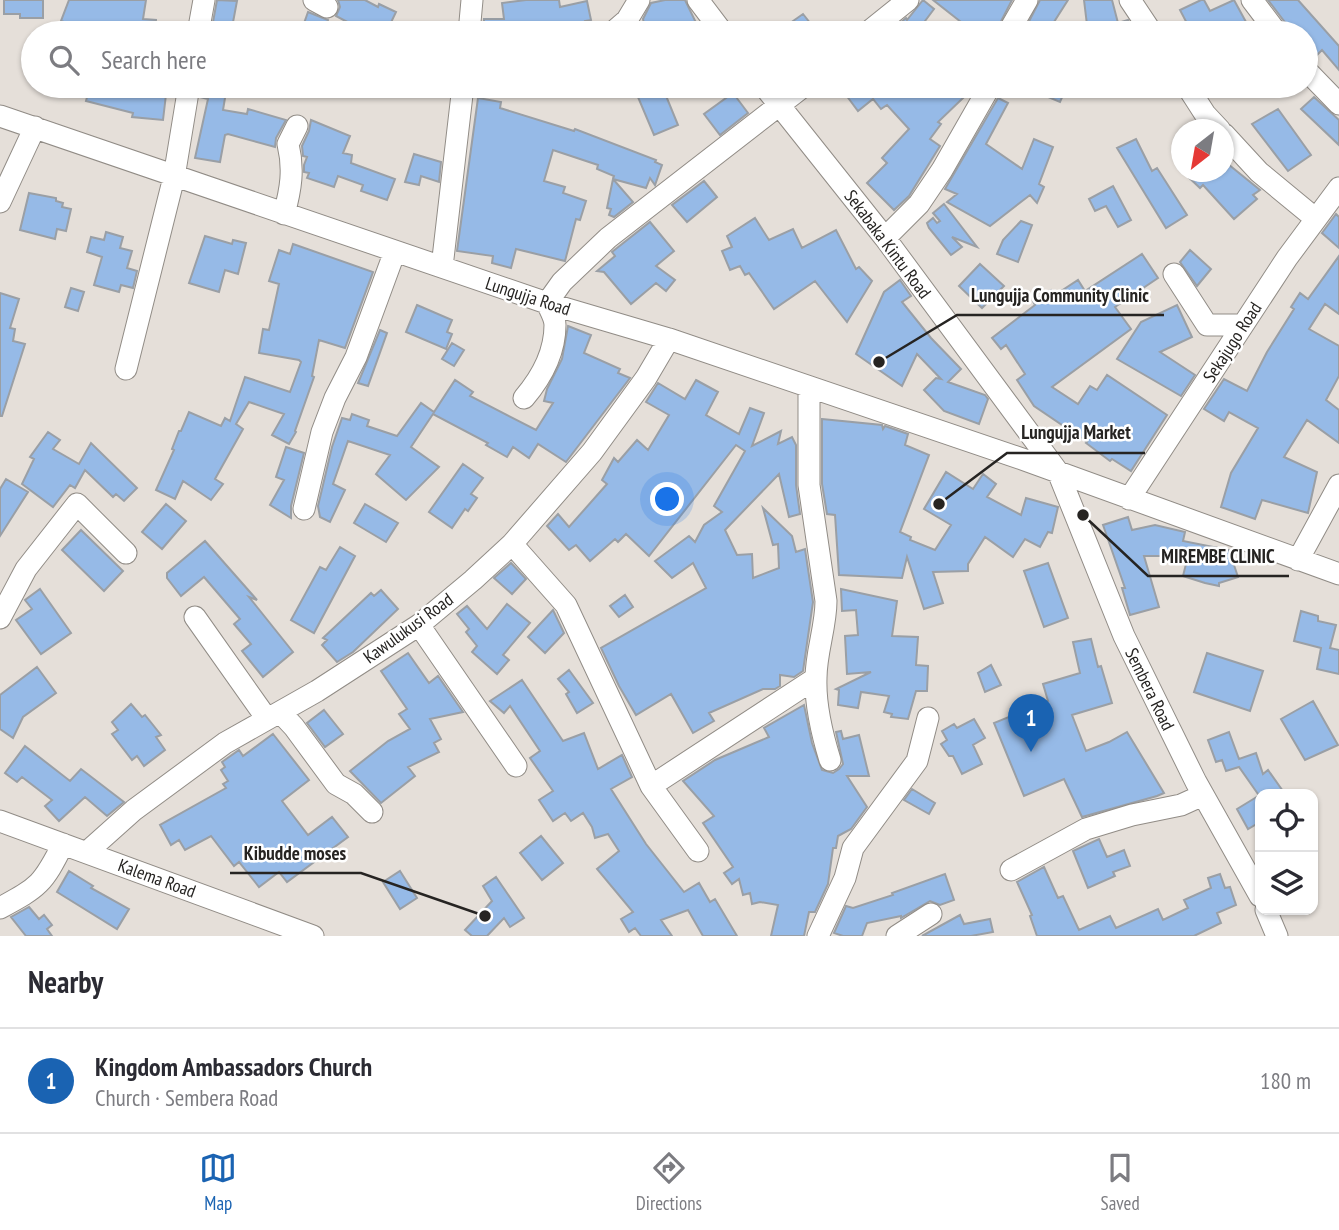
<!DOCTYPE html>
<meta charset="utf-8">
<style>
body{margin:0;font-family:"PT Sans Narrow",sans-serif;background:#f2f2f3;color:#2b2b33}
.controls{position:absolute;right:21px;bottom:21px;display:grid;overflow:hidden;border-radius:14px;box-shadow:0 2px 5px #0004}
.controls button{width:63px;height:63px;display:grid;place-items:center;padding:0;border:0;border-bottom:2px solid #e1e1e2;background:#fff;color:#2b2b33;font:35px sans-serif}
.compass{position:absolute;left:1171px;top:119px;width:63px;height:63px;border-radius:50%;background:#fff;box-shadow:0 2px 5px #0004;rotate:211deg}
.you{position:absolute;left:668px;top:500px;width:24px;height:24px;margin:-18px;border:5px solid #fff;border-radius:50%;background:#1a73e8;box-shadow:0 0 0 10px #1a73e833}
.badge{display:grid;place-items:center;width:46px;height:46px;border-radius:50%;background:#1a63b2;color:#fff;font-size:23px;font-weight:700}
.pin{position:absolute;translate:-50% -58px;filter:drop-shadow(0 2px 4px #0008)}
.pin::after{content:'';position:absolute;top:37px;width:24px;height:21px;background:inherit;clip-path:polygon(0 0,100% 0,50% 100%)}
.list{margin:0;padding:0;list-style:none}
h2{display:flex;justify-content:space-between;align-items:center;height:91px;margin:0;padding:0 28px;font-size:30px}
h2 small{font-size:23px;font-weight:400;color:#7c7c81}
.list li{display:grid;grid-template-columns:46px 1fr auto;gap:21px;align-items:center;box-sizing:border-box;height:105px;padding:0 28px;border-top:2px solid #e1e1e2}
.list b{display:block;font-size:26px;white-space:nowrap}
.list p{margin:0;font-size:23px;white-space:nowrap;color:#7c7c81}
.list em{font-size:23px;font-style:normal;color:#7c7c81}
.icon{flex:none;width:38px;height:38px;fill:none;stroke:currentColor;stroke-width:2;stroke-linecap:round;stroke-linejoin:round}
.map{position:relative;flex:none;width:1339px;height:936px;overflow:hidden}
.search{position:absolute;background:#fff;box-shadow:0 2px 5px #0004;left:21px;right:21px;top:21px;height:77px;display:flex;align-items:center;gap:18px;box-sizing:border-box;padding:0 24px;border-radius:38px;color:#7c7c81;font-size:26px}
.sheet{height:196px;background:#fff}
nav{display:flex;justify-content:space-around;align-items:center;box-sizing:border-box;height:98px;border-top:2px solid #e1e1e2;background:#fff;font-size:19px;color:#7c7c81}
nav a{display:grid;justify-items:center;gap:4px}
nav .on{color:#1a63b2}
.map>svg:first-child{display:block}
.building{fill:#96bae7;stroke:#9a9fa5;stroke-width:2}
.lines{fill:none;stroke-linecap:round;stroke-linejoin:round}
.minor-casing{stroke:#918c86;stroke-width:23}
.minor{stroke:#fff;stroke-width:21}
.labels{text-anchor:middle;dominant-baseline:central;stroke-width:5;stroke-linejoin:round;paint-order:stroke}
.street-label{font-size:18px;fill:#262422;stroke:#fff}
.leader{fill:none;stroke:#262422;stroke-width:2.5}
.callout-dot{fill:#262422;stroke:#fff;stroke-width:2.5}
.callout-label{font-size:19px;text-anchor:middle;font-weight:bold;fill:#262422;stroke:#fff;stroke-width:5;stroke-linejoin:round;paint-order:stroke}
</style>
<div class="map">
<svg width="1339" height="936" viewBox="0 0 1339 936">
<rect width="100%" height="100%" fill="#e5dfd9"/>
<path class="building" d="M 4,0 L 43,0 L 43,18 L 20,18 L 20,14 L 4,14 Z
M 69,0 L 146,0 L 143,19 L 156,20 L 155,33 L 72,33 L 73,25 L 61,21 Z
M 217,0 L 237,1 L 231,33 L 211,33 Z
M 338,0 L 365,0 L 378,7 L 379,4 L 396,12 L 386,33 L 368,33 L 336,16 L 340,7 Z
M 526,0 L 559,0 L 560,7 L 587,1 L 591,20 L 585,21 L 587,33 L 537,33 L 537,26 L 503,31 L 503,33 L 484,33 L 484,19 L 504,19 L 502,3 Z
M 665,0 L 685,0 L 701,33 L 680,33 L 679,30 L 646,33 L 643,19 L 651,3 Z
M 923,0 L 934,9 L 916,33 L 890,33 L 889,32 L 906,18 L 907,20 Z
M 933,0 L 1012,0 L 995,33 L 975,33 Z
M 1040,0 L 1068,0 L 1054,22 L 1072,33 L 1023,33 Z
M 1084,0 L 1112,0 L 1118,23 L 1128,20 L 1135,33 L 1088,33 Z
M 1201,0 L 1204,0 L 1210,11 L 1234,0 L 1252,33 L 1192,33 L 1180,10 Z
M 1268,0 L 1298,0 L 1339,46 L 1339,70 L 1322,50 L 1316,56 L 1306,45 L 1306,33 L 1290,33 L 1287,25 Z
M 308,12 L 328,20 L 323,33 L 313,33 L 302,29 Z
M 803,14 L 818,33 L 776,33 Z
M 90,86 L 167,86 L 163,120 L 132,117 L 133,113 L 86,101 Z
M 202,86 L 227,86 L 223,110 L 247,114 L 248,109 L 286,120 L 276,138 L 275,147 L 228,134 L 225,135 L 220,162 L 195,158 L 208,99 L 200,97 Z
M 644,86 L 662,86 L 678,125 L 654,135 L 635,90 Z
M 847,86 L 973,86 L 964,97 L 938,122 L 941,124 L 930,139 L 940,146 L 909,196 L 894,210 L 867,183 L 887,163 L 882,158 L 909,129 L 887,105 L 881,109 L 873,99 L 858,111 L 846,95 L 851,91 Z
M 1022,86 L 1067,86 L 1060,102 Z
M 733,93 L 748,113 L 720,135 L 704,114 Z
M 1314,97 L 1339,120 L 1339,145 L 1301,109 Z
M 478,98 L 501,102 L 500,108 L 574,131 L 575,129 L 656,160 L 655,162 L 662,165 L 655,185 L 650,178 L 646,188 L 613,179 L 614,176 L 597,169 L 598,165 L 553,150 L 544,181 L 565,187 L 563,193 L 586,201 L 580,220 L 576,219 L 565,261 L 516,249 L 511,268 L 492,263 L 493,256 L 457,251 Z
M 998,98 L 1008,103 L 986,144 L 1022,169 L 1034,139 L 1053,147 L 1039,184 L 1044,187 L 1037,203 L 1030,195 L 990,226 L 947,202 L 957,194 L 945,189 Z
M 1278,109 L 1311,155 L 1288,171 L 1252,124 Z
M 311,120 L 350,136 L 343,153 L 352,155 L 351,163 L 395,179 L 387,200 L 361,191 L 363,185 L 338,176 L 334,187 L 307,178 L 309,173 L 304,172 L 304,165 L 307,157 L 303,156 L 302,146 L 309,131 Z
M 1136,139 L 1152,171 L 1157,168 L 1187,215 L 1166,228 L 1117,148 Z
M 414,154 L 441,162 L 439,182 L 421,176 L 419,185 L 405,182 Z
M 1223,160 L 1260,190 L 1253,195 L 1257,199 L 1234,219 L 1203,185 L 1200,188 L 1183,172 L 1223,172 Z
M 613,179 L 633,202 L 614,217 L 609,215 L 611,209 L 607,208 Z
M 704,181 L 717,197 L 687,222 L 672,205 Z
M 1113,186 L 1131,220 L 1118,227 L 1106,206 L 1095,211 L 1089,199 Z
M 29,193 L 56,198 L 56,201 L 63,203 L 62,207 L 71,209 L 66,231 L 57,229 L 55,239 L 20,230 Z
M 944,204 L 977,247 L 952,237 L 962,247 L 951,255 L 929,228 L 927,223 L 933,218 L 937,223 L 940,221 L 933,213 Z
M 1336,214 L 1339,217 L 1339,248 L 1322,233 Z
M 755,218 L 769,240 L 793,229 L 802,248 L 836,230 L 856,269 L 859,267 L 872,281 L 847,322 L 815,281 L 774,309 L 749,273 L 745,275 L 740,266 L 730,270 L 722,251 L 732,247 L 727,236 Z
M 1021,221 L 1032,225 L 1018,262 L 997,254 L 1003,240 Z
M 650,222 L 674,251 L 656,266 L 675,280 L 666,291 L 656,283 L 631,304 L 604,272 L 597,271 L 615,256 L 612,252 L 617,248 Z
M 106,232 L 123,237 L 120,248 L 132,251 L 127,268 L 137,271 L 133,288 L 121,285 L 119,292 L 94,285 L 102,257 L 87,252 L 91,237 L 104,240 Z
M 205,236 L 232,244 L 233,240 L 246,243 L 238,274 L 225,270 L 219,292 L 189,283 Z
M 293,244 L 373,272 L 345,348 L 319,340 L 312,376 L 314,377 L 295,431 L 296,432 L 289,444 L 272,435 L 284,414 L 249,402 L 236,424 L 243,429 L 215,479 L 223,484 L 211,500 L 183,481 L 175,499 L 156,490 L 174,450 L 172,449 L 179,431 L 181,431 L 189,412 L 221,426 L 225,418 L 230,421 L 245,377 L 290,392 L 301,362 L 299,360 L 259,353 L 263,329 L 269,330 L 279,284 L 269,281 L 279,250 L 290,254 Z
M 1190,250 L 1211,269 L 1197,286 L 1180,262 Z
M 1142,254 L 1158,278 L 1115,307 L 1131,329 L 1052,387 L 1078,404 L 1090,386 L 1097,390 L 1107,375 L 1167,415 L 1131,471 L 1112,459 L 1110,461 L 1086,443 L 1087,442 L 1034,406 L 1017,380 L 1025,374 L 1006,345 L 1001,349 L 992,338 L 1035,305 L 1033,301 L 1051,290 L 1055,295 L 1078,280 L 1085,291 Z
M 1339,256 L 1339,314 L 1325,304 L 1309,329 L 1339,346 L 1339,376 L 1326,400 L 1339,410 L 1339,443 L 1307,420 L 1284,457 L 1317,472 L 1308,513 L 1262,500 L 1255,519 L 1221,507 L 1231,473 L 1258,428 L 1229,412 L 1224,421 L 1204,409 L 1224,379 L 1247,391 L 1267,352 L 1294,309 L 1291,307 L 1300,293 L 1308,299 Z
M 980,264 L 1004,286 L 982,308 L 959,286 Z
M 900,280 L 911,296 L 902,302 L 931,338 L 961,369 L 948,382 L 985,395 L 988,399 L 979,424 L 944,411 L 924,390 L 936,378 L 941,379 L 917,354 L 902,386 L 856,354 L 884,292 Z
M 71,288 L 84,292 L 78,311 L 65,307 Z
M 0,293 L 19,299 L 10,328 L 15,329 L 13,341 L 25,344 L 2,416 L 0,416 Z
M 417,305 L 452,320 L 447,332 L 452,334 L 446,349 L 406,332 Z
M 1177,305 L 1192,337 L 1160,352 L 1195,375 L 1181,396 L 1117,359 L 1141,322 Z
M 568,326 L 591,335 L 584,353 L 620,369 L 618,373 L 630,378 L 566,462 L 538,444 L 529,458 L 513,447 L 507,457 L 486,445 L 488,443 L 433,414 L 411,447 L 439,467 L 406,500 L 376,474 L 390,455 L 348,441 L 333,484 L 345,490 L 330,522 L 320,517 L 318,506 L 332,447 L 342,418 L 350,420 L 352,414 L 369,420 L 367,426 L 397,436 L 421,403 L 434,412 L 455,380 L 473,392 L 470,396 L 536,430 L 553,403 L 544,401 L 547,389 L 562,359 Z
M 380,330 L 387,333 L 368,386 L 358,383 Z
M 452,343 L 464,350 L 454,366 L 442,359 Z
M 696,380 L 718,392 L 706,415 L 739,434 L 750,408 L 764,413 L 752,446 L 781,431 L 778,444 L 792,437 L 796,445 L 796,485 L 800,514 L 789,517 L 779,474 L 725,530 L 737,555 L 752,554 L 753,578 L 779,568 L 778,544 L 773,545 L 763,508 L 792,536 L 796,552 L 805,549 L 813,602 L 803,671 L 794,677 L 780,675 L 780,686 L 775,689 L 763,689 L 709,713 L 714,721 L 693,733 L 671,694 L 636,715 L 619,686 L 601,648 L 706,588 L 693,563 L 672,578 L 655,561 L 689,536 L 695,542 L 704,525 L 722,512 L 714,506 L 745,451 L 736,445 L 649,556 L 626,534 L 618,542 L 615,539 L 590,561 L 576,545 L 569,550 L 547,526 L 558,514 L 569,527 L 607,484 L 602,480 L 614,458 L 618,462 L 637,440 L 648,450 L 669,415 L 646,402 L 658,383 L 685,399 Z
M 822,419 L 882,425 L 883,429 L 885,426 L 908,434 L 905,445 L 929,455 L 900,532 L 911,537 L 910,540 L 935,550 L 951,525 L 924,509 L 946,472 L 973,489 L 983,474 L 996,484 L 987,497 L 1021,515 L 1026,498 L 1058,507 L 1052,533 L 1048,532 L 1040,547 L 1025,539 L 1013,557 L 985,537 L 968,564 L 968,571 L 933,572 L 943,603 L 924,609 L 907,557 L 902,578 L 839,575 L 835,515 L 827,514 L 822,484 Z
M 48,432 L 60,440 L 53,449 L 79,464 L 91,443 L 137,488 L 124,501 L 116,494 L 113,497 L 85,470 L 75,488 L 70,485 L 53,507 L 22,484 L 34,459 L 30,457 Z
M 286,447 L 304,453 L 291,506 L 291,518 L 270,505 L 284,480 L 276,477 Z
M 463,464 L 483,478 L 471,494 L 477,498 L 468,511 L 465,509 L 452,528 L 429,512 Z
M 6,479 L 28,492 L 0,536 L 0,489 Z
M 166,504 L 186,521 L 162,549 L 142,532 Z
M 365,504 L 398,523 L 386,542 L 354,523 Z
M 1128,517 L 1132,530 L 1155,525 L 1185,532 L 1183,541 L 1229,550 L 1238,577 L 1219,583 L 1219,586 L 1205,583 L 1183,576 L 1188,556 L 1144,556 L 1159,607 L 1130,615 L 1122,588 L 1125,588 L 1103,525 Z
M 81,530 L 123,571 L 104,591 L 62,550 Z
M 205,541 L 257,600 L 249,597 L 293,652 L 263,677 L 242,651 L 251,644 L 234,624 L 240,619 L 204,577 L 181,596 L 167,578 L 167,573 Z
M 340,547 L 355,556 L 314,633 L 291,620 L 320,567 L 326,570 Z
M 511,563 L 526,579 L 512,594 L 494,578 Z
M 1048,563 L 1068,618 L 1044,627 L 1024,571 Z
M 40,589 L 71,633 L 41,654 L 16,620 L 32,609 L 25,600 Z
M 841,589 L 897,601 L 892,636 L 918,637 L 916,665 L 928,666 L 927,691 L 916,691 L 908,719 L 891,717 L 892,714 L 884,712 L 889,696 L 861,692 L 858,708 L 838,705 L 839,690 L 836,689 L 871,672 L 847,674 L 845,636 L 858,635 L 856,610 L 842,611 Z
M 381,590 L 398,609 L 353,652 L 337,662 L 322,645 L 327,640 L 323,638 L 371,593 L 374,596 Z
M 625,595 L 633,607 L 619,617 L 610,606 Z
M 507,604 L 530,623 L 503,655 L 509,660 L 497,674 L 472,652 L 477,646 L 466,632 L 469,629 L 457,614 L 467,606 L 487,629 Z
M 553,610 L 564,633 L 545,653 L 528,637 Z
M 1301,611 L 1318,616 L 1318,621 L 1336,625 L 1330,648 L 1339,650 L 1339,674 L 1317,669 L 1321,648 L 1294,641 Z
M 1091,639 L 1098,667 L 1101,666 L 1112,703 L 1072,715 L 1086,751 L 1109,742 L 1127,732 L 1164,793 L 1157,796 L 1082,817 L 1064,779 L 1024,796 L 994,723 L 1048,701 L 1043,684 L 1080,673 L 1073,642 Z
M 408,653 L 429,683 L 438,676 L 463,712 L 430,719 L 441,739 L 434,743 L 439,752 L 408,767 L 415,776 L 381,803 L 350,771 L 388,741 L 410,729 L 399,714 L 407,709 L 381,671 Z
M 1207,653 L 1263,671 L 1250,711 L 1194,692 Z
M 991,665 L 1001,685 L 985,692 L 978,673 Z
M 37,667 L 56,693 L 23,717 L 13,738 L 0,729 L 0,695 Z
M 569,670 L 593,703 L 577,713 L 566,694 L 569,692 L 558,679 Z
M 522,680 L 563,741 L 584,733 L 598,769 L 622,755 L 632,777 L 611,789 L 646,844 L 684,892 L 699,883 L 710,902 L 715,899 L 737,936 L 703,936 L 688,910 L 661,920 L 672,936 L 641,936 L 635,928 L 629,932 L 621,919 L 633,912 L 597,869 L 619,851 L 608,834 L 595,838 L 592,827 L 583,813 L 571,821 L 565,813 L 553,821 L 539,800 L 553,791 L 530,758 L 540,751 L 510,706 L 504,713 L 490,701 Z
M 1313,701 L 1338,745 L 1305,760 L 1281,719 Z
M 131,704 L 142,717 L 145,715 L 161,735 L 156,737 L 165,750 L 144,766 L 137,756 L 132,760 L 112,734 L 118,730 L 112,722 Z
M 804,705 L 812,743 L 822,770 L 833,773 L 839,769 L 843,764 L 836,732 L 841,731 L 843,739 L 859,735 L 869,776 L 847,776 L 867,807 L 851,829 L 838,836 L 836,848 L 833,848 L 828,884 L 815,912 L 809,912 L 804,936 L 771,936 L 778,905 L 760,902 L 752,904 L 750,893 L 743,895 L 739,879 L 732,884 L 724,873 L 733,867 L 703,823 L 714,816 L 683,781 L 715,760 L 769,737 L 764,728 Z
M 324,710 L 343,734 L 325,747 L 307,723 Z
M 974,719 L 985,738 L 973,745 L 982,764 L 962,774 L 953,756 L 949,756 L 941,744 L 947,740 L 942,731 L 954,724 L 957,728 Z
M 1229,732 L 1239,759 L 1256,753 L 1263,774 L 1268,770 L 1285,794 L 1258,794 L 1239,767 L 1226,771 L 1222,760 L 1216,762 L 1208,740 Z
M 273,734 L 309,780 L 282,801 L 308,835 L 332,817 L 348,837 L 287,882 L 279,872 L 259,887 L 239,862 L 234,866 L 211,836 L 185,850 L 179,840 L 171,845 L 160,825 L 226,788 L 223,784 L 228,781 L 221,770 L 225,767 L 222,762 L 239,750 L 243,756 Z
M 25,746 L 70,781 L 81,769 L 124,802 L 107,816 L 85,797 L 59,821 L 45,806 L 52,800 L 22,777 L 17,782 L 5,773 Z
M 912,789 L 935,803 L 929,814 L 904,800 Z
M 1260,795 L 1260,822 L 1248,829 L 1237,809 Z
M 541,836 L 563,863 L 542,880 L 520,853 Z
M 1099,839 L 1107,857 L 1124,850 L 1130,866 L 1113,872 L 1115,876 L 1088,888 L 1073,851 Z
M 1044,867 L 1058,898 L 1063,896 L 1079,930 L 1110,916 L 1116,928 L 1158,909 L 1163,920 L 1188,908 L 1184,900 L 1211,888 L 1208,878 L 1220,874 L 1225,888 L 1230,887 L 1236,905 L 1217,913 L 1221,923 L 1194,936 L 1037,936 L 1030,916 L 1032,915 L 1017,882 Z
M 69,871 L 93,886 L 91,888 L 129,909 L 117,929 L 57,892 Z
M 400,871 L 417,898 L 400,909 L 383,882 Z
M 945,874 L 954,900 L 940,905 L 930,901 L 901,918 L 901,916 L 867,923 L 862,936 L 843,936 L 834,933 L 846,906 L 853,908 L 893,895 L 892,893 Z
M 496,877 L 524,918 L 510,927 L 504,918 L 487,936 L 472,936 L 465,930 L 492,901 L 483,886 Z
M 29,907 L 39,919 L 44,915 L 52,925 L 47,929 L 52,936 L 26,936 L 11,917 Z
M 960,915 L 964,924 L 990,919 L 993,932 L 971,936 L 922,936 Z"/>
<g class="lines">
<g class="minor-casing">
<path id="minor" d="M 314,0 L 327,7
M 698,0 L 723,33
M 1130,0 L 1152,33
M 1252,0 L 1277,33
M 198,33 L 204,0
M 469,33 L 472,0
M 612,33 L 627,20 L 639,0
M 867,33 L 908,0
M 1008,33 L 1027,0
M 1306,70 L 1339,104
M 764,86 L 885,238 L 1058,472 L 1124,636 L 1196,782 L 1260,896
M 1187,86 L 1205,114 L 1220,130
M 0,116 L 547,303 L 669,339 L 1025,460 L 1339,574
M 1224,134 L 1259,172 L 1316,219
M 0,202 L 35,127
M 284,214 C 291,189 294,169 288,144 L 297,126
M 885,238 L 919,204 L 942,170 L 990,86
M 442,267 L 463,86
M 1174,274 L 1207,325 L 1243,325
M 126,369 L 174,177 L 189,86
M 809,387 L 809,485 L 826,601 C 826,627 816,652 816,678 C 815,705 822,734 830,760
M 524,398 C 541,378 555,352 555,325 C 555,318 550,310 547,303 L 562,282 L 608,238 L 804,86
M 1129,499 L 1287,258 L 1339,188
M 304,509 L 322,432 L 335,398 L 356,357 L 395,251
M 512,544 L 566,605 L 651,786 L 698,851
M 1298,560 L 1339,485
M 195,617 L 267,719
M 0,618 L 26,569 L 77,504 L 126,553
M 419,625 L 516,766
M 280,712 L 294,727 L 336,784 L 354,794 L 372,812
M 651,786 L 816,678
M 0,821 L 313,936
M 87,852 L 134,810 L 225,743 L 317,691 L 419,625 L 473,580 L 512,544 L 592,452 L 646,378 L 669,339
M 1011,870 L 1086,829 L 1132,815 L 1181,805 L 1203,795
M 0,908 C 39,887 43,884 63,844
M 1266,910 L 1277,936
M 818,936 L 845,878 L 853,848 L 917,761 L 928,718
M 897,936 L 931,914"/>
</g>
<use href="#minor" class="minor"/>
</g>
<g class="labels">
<g class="street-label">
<text transform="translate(888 244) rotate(53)">Sekabaka Kintu Road</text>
<text transform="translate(528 296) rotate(18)">Lungujja Road</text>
<text transform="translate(1232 342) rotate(-57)">Sekajugo Road</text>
<text transform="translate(408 628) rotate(-36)">Kawulukusi Road</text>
<text transform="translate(1150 689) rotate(64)">Sembera Road</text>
<text transform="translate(157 878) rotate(20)">Kalema Road</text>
</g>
</g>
<path class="leader" d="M879 362L957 315H1164M939 504L1007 453H1145M1083 515L1148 576H1289M485 916L361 873H230"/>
<g class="callout-dot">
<circle cx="879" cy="362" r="7"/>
<circle cx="939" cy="504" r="7"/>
<circle cx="1083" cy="515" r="7"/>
<circle cx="485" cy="916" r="7"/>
</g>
<g class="callout-label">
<text x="1060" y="302">Lungujja Community Clinic</text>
<text x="1076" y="439">Lungujja Market</text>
<text x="1218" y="563">MIREMBE CLINIC</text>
<text x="295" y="860">Kibudde moses</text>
</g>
</svg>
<div class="controls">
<button><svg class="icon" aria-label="locate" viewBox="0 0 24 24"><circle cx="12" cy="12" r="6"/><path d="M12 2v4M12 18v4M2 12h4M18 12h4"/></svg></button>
<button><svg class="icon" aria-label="layers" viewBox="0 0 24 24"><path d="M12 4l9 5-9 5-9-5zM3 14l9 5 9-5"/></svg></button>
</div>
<svg class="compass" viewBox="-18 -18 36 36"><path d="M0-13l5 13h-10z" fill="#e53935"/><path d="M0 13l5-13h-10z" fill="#7c7c81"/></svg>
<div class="you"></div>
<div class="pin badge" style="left:1031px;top:752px">1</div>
<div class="search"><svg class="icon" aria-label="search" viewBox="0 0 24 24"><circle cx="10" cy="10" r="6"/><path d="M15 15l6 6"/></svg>Search here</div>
</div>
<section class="sheet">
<h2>Nearby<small></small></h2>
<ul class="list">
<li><span class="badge">1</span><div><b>Kingdom Ambassadors Church</b><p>Church · Sembera Road</p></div><em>180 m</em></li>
</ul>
</section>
<nav>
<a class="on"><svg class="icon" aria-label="map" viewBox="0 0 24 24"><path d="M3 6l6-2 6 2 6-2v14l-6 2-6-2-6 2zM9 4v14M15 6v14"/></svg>Map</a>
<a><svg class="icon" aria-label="directions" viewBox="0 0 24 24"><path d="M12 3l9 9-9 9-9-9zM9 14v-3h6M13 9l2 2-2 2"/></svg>Directions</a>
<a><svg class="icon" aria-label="saved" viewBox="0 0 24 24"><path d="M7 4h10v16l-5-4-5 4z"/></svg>Saved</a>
</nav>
